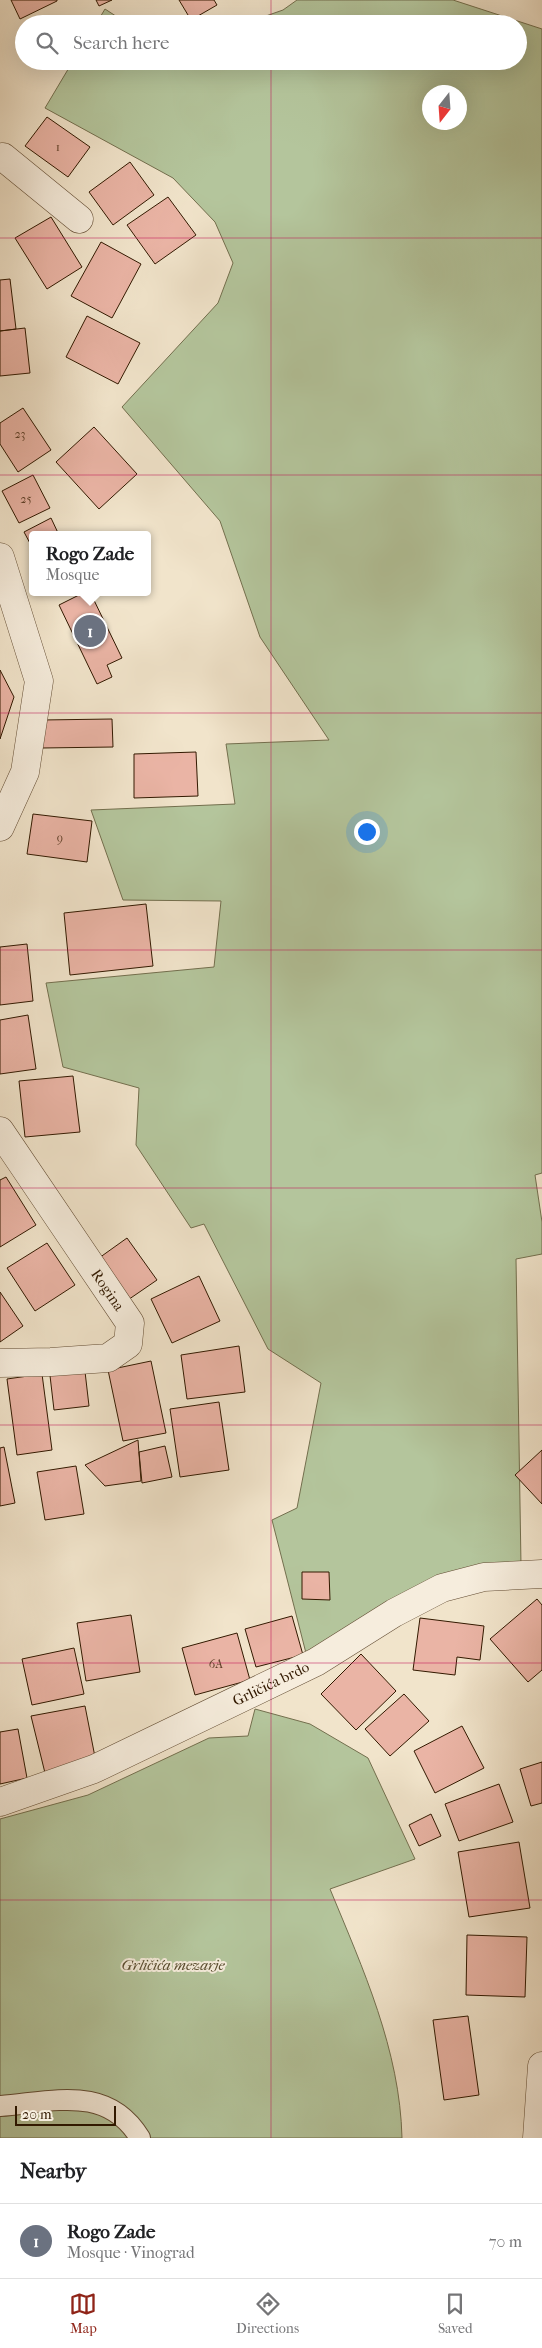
<!DOCTYPE html>
<meta charset="utf-8">
<style>
body{margin:0;font-family:"IM FELL French Canon",serif;background:#f2f2f2;color:#202124}
.compass{position:absolute;left:422px;top:85px;width:45px;height:45px;border-radius:50%;background:#fff;box-shadow:0 5px 20px #0002;rotate:197deg}
.scale{position:absolute;left:15px;bottom:12px;width:101px;box-sizing:border-box;padding-left:5px;border:2px solid #321900;border-top:0;font-size:14px;line-height:18px;white-space:nowrap;color:#321900;-webkit-text-stroke:4px #f6eddd;paint-order:stroke}
.you{position:absolute;left:366px;top:831px;width:18px;height:18px;margin:-12px;border:4px solid #fff;border-radius:50%;background:#1a73e8;box-shadow:0 0 0 8px #1a73e833}
.badge{display:grid;place-items:center;width:32px;height:32px;border-radius:50%;background:#8f2418;color:#fff;font-size:16px;font-weight:700}
.pin{position:absolute;translate:-50% -50%;border:2px solid #fff;box-shadow:0 1px 5px #0006}
.popup{position:absolute;left:29px;top:531px;width:122px;height:65px;box-sizing:border-box;display:grid;place-content:center;border-radius:5px;background:#fff;filter:drop-shadow(0 1px 4px #0005);font-size:16px;white-space:nowrap;color:#757577}
.popup b{font-size:19px;color:#202124}
.popup::after{content:'';position:absolute;left:50%;top:100%;margin-left:-10px;border:10px solid transparent;border-top-color:#fff}
.list{margin:0;padding:0;list-style:none}
h2{display:flex;justify-content:space-between;align-items:center;height:65px;margin:0;padding:0 20px;font-size:21px}
h2 small{font-size:16px;font-weight:400;color:#757577}
.list li{display:grid;grid-template-columns:32px 1fr auto;gap:15px;align-items:center;box-sizing:border-box;height:75px;padding:0 20px;border-top:1px solid #e0e0e0}
.list b{display:block;font-size:19px;white-space:nowrap}
.list p{margin:0;font-size:16px;white-space:nowrap;color:#757577}
.list em{font-size:16px;font-style:normal;color:#757577}
.icon{flex:none;width:28px;height:28px;fill:none;stroke:currentColor;stroke-width:2;stroke-linecap:round;stroke-linejoin:round}
.map{position:relative;flex:none;width:542px;height:2138px;overflow:hidden}
.search{position:absolute;background:#fff;box-shadow:0 5px 20px #0002;left:15px;right:15px;top:15px;height:55px;display:flex;align-items:center;gap:12px;box-sizing:border-box;padding:0 18px;border-radius:28px;color:#757577;font-size:19px}
.sheet{height:140px;background:#fff}
nav{display:flex;justify-content:space-around;align-items:center;box-sizing:border-box;height:70px;border-top:1px solid #e0e0e0;background:#fff;font-size:14px;color:#757577}
nav a{display:grid;justify-items:center;gap:2px}
nav .on{color:#8f2418}
.map>svg:first-child{display:block}
.green{fill:#b4c59c;stroke:#736f4e;fill-rule:evenodd}
.building{fill:#eab4a5;stroke:#321900}
.lines{fill:none;stroke-linecap:round;stroke-linejoin:round}
.service-casing{stroke:#624c33;stroke-width:22}
.minor-casing{stroke:#624c33;stroke-width:29}
.service{stroke:#f6eddd;stroke-width:20}
.minor{stroke:#f6eddd;stroke-width:28}
.grid{fill:none;stroke:#c2185b;stroke-width:1;stroke-opacity:0.55}
.labels{text-anchor:middle;dominant-baseline:central;stroke-width:4;stroke-linejoin:round;paint-order:stroke}
.number-label{font-size:12px;fill:#604029}
.street-label{font-size:15px;fill:#321900;stroke:#f6eddd}
.park-label{font-size:15px;font-style:italic;fill:#594d2f;stroke:#f6eddd}
</style>
<div class="map">
<svg width="542" height="2138" viewBox="0 0 542 2138">
<rect width="100%" height="100%" fill="#f1e4cb"/>
<filter id="stains"><feTurbulence type="fractalNoise" baseFrequency=".004" numOctaves="4"/><feColorMatrix values="0 0 0 0 .2 0 0 0 0 .09 0 0 0 0 .02 0 0 0 .5 -.17"/></filter>
<radialGradient id="worn" r=".72"><stop offset=".6" stop-color="#630" stop-opacity="0"/><stop offset="1" stop-color="#630" stop-opacity=".3"/></radialGradient>
<path class="green" d="M 297,0 L 453,0 L 542,29 L 542,1173 L 535,1175 L 542,1222 L 542,1254 L 516,1259 L 521,1565 L 308,1661 L 272,1520 L 297,1508 L 321,1383 L 268,1349 L 204,1224 L 191,1228 L 136,1145 L 139,1088 L 63,1067 L 46,983 L 214,967 L 221,901 L 123,900 L 91,810 L 235,804 L 226,744 L 329,740 L 260,637 L 220,521 L 122,407 L 218,303 L 233,263 L 215,222 L 173,178 L 45,108 L 73,61 L 518,61 L 518,24 L 243,24 L 283,10 ZM 430,92 L 460,92 L 460,122 L 430,122 Z
M 105,9 L 128,24 L 96,24 Z
M 255,1709 L 310,1724 L 368,1758 L 415,1859 L 330,1889 C 363,1969 400,2050 402,2138 L 0,2138 L 0,1819 L 88,1795 L 209,1738 L 248,1736 Z"/>
<path class="building" d="M 11,0 L 57,0 L 57,1 L 20,19 Z
M 96,0 L 112,0 L 99,6 Z
M 179,0 L 214,0 L 217,5 L 191,20 Z
M 47,117 L 90,147 L 68,177 L 25,146 Z
M 130,162 L 154,195 L 113,225 L 89,192 Z
M 168,197 L 196,235 L 155,264 L 127,225 Z
M 51,217 L 82,267 L 47,289 L 15,238 Z
M 101,242 L 141,264 L 112,318 L 71,296 Z
M 10,279 L 16,329 L 0,331 L 0,280 Z
M 87,316 L 140,343 L 118,384 L 66,357 Z
M 25,328 L 30,373 L 0,376 L 0,331 Z
M 23,408 L 51,450 L 18,472 L 0,444 L 0,423 Z
M 94,427 L 137,474 L 99,509 L 56,462 Z
M 33,475 L 50,508 L 19,523 L 2,491 Z
M 51,518 L 59,535 L 32,535 L 32,547 L 24,532 Z
M 85,592 L 90,592 L 122,658 L 107,665 L 112,677 L 97,684 L 59,605 Z
M 0,670 L 14,697 L 0,739 Z
M 112,719 L 113,747 L 42,748 L 42,720 Z
M 196,752 L 198,796 L 134,798 L 134,754 Z
M 33,814 L 92,821 L 87,862 L 27,854 Z
M 146,904 L 153,966 L 70,975 L 64,913 Z
M 27,944 L 33,1001 L 0,1005 L 0,947 Z
M 28,1015 L 36,1069 L 0,1074 L 0,1020 Z
M 73,1076 L 80,1132 L 25,1137 L 19,1081 Z
M 6,1177 L 36,1225 L 0,1247 L 0,1180 Z
M 127,1238 L 157,1280 L 122,1304 L 92,1263 Z
M 47,1243 L 75,1285 L 35,1311 L 7,1268 Z
M 199,1276 L 220,1321 L 172,1343 L 151,1299 Z
M 0,1292 L 23,1326 L 0,1342 Z
M 239,1346 L 245,1392 L 187,1399 L 181,1355 Z
M 151,1361 L 166,1433 L 123,1441 L 108,1370 Z
M 84,1363 L 89,1406 L 54,1410 L 49,1367 Z
M 42,1374 L 52,1450 L 17,1455 L 7,1379 Z
M 219,1402 L 229,1470 L 180,1477 L 170,1409 Z
M 138,1440 L 141,1481 L 105,1486 L 85,1465 Z
M 165,1446 L 172,1477 L 142,1483 L 139,1452 Z
M 4,1447 L 15,1503 L 0,1506 L 0,1448 Z
M 542,1450 L 542,1504 L 515,1475 Z
M 76,1466 L 84,1514 L 45,1520 L 37,1472 Z
M 302,1572 L 329,1572 L 330,1600 L 302,1599 Z
M 537,1599 L 542,1605 L 542,1670 L 528,1682 L 490,1639 Z
M 131,1615 L 140,1672 L 86,1681 L 77,1623 Z
M 292,1616 L 303,1655 L 256,1667 L 245,1629 Z
M 420,1618 L 484,1626 L 480,1660 L 457,1657 L 455,1675 L 413,1670 Z
M 237,1633 L 250,1680 L 195,1695 L 182,1648 Z
M 74,1648 L 84,1694 L 32,1705 L 22,1659 Z
M 361,1654 L 396,1691 L 356,1730 L 321,1694 Z
M 404,1694 L 429,1721 L 390,1756 L 365,1729 Z
M 85,1706 L 95,1757 L 45,1773 L 31,1716 Z
M 462,1726 L 484,1768 L 435,1793 L 414,1751 Z
M 18,1729 L 27,1778 L 0,1784 L 0,1732 Z
M 542,1762 L 542,1803 L 531,1806 L 520,1769 Z
M 499,1784 L 513,1822 L 459,1841 L 445,1804 Z
M 431,1814 L 441,1836 L 419,1846 L 409,1825 Z
M 519,1842 L 530,1908 L 469,1917 L 458,1852 Z
M 467,1935 L 527,1937 L 525,1997 L 466,1995 Z
M 468,2016 L 479,2095 L 444,2100 L 433,2020 Z"/>
<g class="lines">
<g class="service-casing">
<path id="service" d="M 0,2106 C 53,2102 107,2084 140,2138"/>
</g>
<g class="minor-casing">
<g id="minor">
<path d="M 3,157 L 79,219"/>
<path d="M 0,557 L 39,681 L 25,772 L 0,827"/>
<path id="s1" d="M 0,1131 L 130,1323 L 128,1344 L 108,1358 L 51,1362 L 0,1363"/>
<path id="s2" d="M 0,1802 L 94,1769 L 316,1662 L 394,1613 L 442,1588 L 484,1577 L 542,1574"/>
<path d="M 537,2138 L 542,2066"/>
</g>
</g>
<use href="#service" class="service"/>
<use href="#minor" class="minor"/>
</g>
<path class="grid" d="M 271,0 L 271,24M 271,61 L 271,2138M 0,238 L 542,238M 0,475 L 542,475M 0,713 L 542,713M 0,950 L 542,950M 0,1188 L 542,1188M 0,1425 L 542,1425M 0,1663 L 542,1663M 0,1900 L 542,1900"/>
<g class="labels">
<g class="number-label">
<text x="58" y="147">1</text>
<text x="20" y="434">23</text>
<text x="26" y="499">25</text>
<text x="60" y="838">9</text>
<text x="216" y="1664">6A</text>
</g>
<g class="street-label">
<text stroke="none"><textPath href="#s1" startOffset="192">Rogina</textPath></text>
<text stroke="none"><textPath href="#s2" startOffset="296">Grličića brdo</textPath></text>
</g>
<g class="park-label">
<text x="173" y="1965">Grličića mezarje</text>
</g>
</g>
<rect width="100%" height="100%" filter="url(#stains)"/>
<rect width="100%" height="100%" fill="url(#worn)"/>
</svg>
<svg class="compass" viewBox="-18 -18 36 36"><path d="M0-13l5 13h-10z" fill="#e53935"/><path d="M0 13l5-13h-10z" fill="#757577"/></svg>
<div class="scale">20 m</div>
<div class="you"></div>
<div class="pin badge" style="left:90px;top:631px;background:#6b7280">1</div>
<div class="popup"><b>Rogo Zade</b>Mosque</div>
<div class="search"><svg class="icon" aria-label="search" viewBox="0 0 24 24"><circle cx="10" cy="10" r="6"/><path d="M15 15l6 6"/></svg>Search here</div>
</div>
<section class="sheet">
<h2>Nearby<small></small></h2>
<ul class="list">
<li><span class="badge" style="background:#6b7280">1</span><div><b>Rogo Zade</b><p>Mosque · Vinograd</p></div><em>70 m</em></li>
</ul>
</section>
<nav>
<a class="on"><svg class="icon" aria-label="map" viewBox="0 0 24 24"><path d="M3 6l6-2 6 2 6-2v14l-6 2-6-2-6 2zM9 4v14M15 6v14"/></svg>Map</a>
<a><svg class="icon" aria-label="directions" viewBox="0 0 24 24"><path d="M12 3l9 9-9 9-9-9zM9 14v-3h6M13 9l2 2-2 2"/></svg>Directions</a>
<a><svg class="icon" aria-label="saved" viewBox="0 0 24 24"><path d="M7 4h10v16l-5-4-5 4z"/></svg>Saved</a>
</nav>
